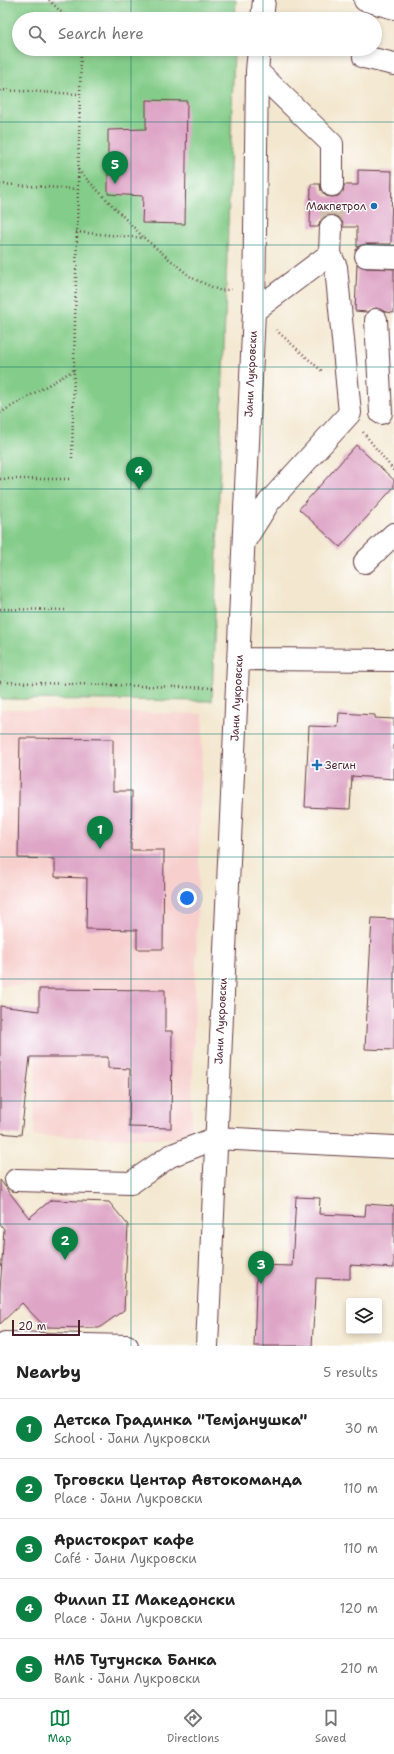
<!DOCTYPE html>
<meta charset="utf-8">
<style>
body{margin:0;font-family:"Shantell Sans",sans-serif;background:#f6f6f6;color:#222}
.controls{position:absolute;right:12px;bottom:12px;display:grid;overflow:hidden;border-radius:4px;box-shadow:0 2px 6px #0003}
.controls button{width:36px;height:36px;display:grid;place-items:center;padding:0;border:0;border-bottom:1px solid #e0e0e0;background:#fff;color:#222;font:20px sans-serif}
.scale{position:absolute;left:12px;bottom:10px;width:68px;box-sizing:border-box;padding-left:4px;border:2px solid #4a1f2b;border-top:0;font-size:11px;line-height:14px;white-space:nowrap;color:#4a1f2b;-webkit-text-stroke:3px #fff;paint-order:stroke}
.you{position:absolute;left:187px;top:898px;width:14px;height:14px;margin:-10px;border:3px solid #fff;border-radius:50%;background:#1a73e8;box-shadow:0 0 0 6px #1a73e833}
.badge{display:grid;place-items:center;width:26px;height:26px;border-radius:50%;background:#0b8043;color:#fff;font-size:13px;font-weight:700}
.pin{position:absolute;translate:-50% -33px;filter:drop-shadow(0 1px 2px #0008)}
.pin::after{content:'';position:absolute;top:21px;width:14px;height:12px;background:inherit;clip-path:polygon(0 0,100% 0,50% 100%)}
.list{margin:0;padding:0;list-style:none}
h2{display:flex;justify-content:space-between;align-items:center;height:52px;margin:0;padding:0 16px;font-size:17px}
h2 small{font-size:13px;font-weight:400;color:#767676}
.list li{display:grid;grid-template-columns:26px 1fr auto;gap:12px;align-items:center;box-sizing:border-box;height:60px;padding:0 16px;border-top:1px solid #e0e0e0}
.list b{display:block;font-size:15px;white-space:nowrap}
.list p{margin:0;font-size:13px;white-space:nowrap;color:#767676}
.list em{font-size:13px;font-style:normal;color:#767676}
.icon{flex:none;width:22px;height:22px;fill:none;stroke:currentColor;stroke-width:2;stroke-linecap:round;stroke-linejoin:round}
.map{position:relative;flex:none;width:394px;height:1346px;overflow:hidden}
.search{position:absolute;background:#fff;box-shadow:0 2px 6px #0003;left:12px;right:12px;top:12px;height:44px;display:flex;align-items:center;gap:10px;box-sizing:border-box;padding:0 14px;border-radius:22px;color:#767676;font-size:15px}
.sheet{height:352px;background:#fff}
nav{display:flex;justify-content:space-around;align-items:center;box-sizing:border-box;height:56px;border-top:1px solid #e0e0e0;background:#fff;font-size:11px;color:#767676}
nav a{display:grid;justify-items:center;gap:2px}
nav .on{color:#0b8043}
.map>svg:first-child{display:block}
.built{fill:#f7d0ce}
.green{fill:#84cc89;stroke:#67765a}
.building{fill:#dea5c6}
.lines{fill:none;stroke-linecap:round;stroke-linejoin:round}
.minor-tunnel{stroke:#d1bfae;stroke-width:22;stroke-dasharray:22 11;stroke-linecap:butt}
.minor-casing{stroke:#633d44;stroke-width:24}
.path{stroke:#633d44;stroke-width:2.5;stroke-dasharray:1 3;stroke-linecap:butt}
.minor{stroke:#fff;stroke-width:22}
.grid{fill:none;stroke:#0f766e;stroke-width:1;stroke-opacity:0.55}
.poi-dot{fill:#1f6fb2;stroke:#fff;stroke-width:1.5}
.labels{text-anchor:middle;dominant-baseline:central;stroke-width:3;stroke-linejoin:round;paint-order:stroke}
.poi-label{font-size:11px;fill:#4a1f2b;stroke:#fff;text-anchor:end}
.street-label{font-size:11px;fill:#4a1f2b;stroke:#fff}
</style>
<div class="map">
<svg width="394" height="1346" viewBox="0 0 394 1346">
<rect width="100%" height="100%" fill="#fff"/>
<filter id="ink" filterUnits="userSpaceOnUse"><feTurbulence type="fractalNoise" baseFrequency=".025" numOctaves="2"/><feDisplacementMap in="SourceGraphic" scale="8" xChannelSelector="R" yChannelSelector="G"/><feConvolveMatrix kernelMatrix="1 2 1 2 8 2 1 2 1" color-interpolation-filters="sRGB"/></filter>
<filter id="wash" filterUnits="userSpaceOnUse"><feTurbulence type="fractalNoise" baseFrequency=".012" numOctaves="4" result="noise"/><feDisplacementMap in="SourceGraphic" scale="16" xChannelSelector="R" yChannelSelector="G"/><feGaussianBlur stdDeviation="0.9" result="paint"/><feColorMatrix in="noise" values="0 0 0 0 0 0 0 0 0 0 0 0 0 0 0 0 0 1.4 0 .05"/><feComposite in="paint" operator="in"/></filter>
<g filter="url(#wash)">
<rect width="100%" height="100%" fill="#f3e7cf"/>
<path class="built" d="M 0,709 L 203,714 L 191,1139 L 34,1136 L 38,986 L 0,985 Z"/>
<path class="green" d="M 0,0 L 236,0 L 235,19 L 19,19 L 19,49 L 234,49 L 212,701 L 0,699 Z"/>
<g id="blocks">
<path class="building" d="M 146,100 L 187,101 L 185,224 L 142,223 L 143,196 L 108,194 L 108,130 L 146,129 Z
M 358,170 L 392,171 L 391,244 L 366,244 L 357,247 L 357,227 L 343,227 L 342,221 L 338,217 L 332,215 L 325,216 L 320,221 L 318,227 L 310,227 L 311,184 L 320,184 L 321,191 L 326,196 L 332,197 L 338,196 L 343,192 L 344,185 L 358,185 Z
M 357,264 L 366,268 L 394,269 L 394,313 L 386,312 L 376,308 L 367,312 L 355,311 Z
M 356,445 L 394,480 L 394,487 L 340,547 L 299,509 Z
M 339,713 L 375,715 L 375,718 L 394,719 L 394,779 L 352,776 L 350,809 L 305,807 L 309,726 L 338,727 Z
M 20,738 L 113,739 L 113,791 L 132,791 L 131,850 L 164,850 L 163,949 L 137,949 L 137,930 L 86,929 L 87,878 L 55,877 L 55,859 L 18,858 Z
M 372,918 L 394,919 L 394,1050 L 365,1049 Z
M 39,989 L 165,990 L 165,1031 L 172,1031 L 171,1128 L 129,1127 L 130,1069 L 108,1068 L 108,1057 L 30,1057 L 21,1135 L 0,1133 L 0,1006 L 39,1011 Z
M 0,1180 L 29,1218 L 51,1200 L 109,1202 L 128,1225 L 124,1310 L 99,1328 L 45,1327 L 22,1303 L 0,1324 L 0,1291 L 4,1229 L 0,1224 Z
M 296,1197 L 320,1198 L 319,1214 L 365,1216 L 366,1204 L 394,1206 L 394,1268 L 350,1265 L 350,1279 L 316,1278 L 312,1346 L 254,1346 L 257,1265 L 292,1266 Z"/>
</g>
</g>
<g filter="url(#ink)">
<use href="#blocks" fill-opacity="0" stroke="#633d44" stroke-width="1"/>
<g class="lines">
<path class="minor-tunnel" d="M 331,227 L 332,185"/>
<g class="minor-casing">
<path id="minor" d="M 365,0 L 394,8
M 262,19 L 264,0
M 364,57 L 394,64
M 257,71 L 332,144 L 332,185
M 366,256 L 394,257
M 254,311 L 330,254 L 331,227
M 376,320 L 381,413
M 244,542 L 269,502 L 350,413 L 336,267 L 330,254
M 365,562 L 394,534
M 239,659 L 394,660
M 16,1180 L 131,1183 L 170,1156 L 216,1138 L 394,1147
M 5,1343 L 127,1346
M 207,1346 L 254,311 L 257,71 L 259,49"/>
</g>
<path class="path" d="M 49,0 L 68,19
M 91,49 L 118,54 L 131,49
M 0,90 L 79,94
M 78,170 L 144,238
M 0,184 L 76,189
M 76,232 L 144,238 L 192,278 L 221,291 L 232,289
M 276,330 L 323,372
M 0,413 L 74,370
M 363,432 L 394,471
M 72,458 L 81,49
M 0,479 L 71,479
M 0,609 L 66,610
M 0,682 L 215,688"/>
<use href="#minor" class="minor"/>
</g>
</g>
<path class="grid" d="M 131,0 L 131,19M 263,0 L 263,19M 131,49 L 131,1346M 263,49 L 263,1346M 0,122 L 394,122M 0,245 L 394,245M 0,367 L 394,367M 0,489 L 394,489M 0,612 L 394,612M 0,734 L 394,734M 0,857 L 394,857M 0,979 L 394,979M 0,1101 L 394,1101M 0,1224 L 394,1224"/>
<g class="poi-dot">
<circle cx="374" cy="206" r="4"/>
<path d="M315 759h4v4h4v4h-4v4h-4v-4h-4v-4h4z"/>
</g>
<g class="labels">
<g class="poi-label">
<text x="366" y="206">Макпетрол</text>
<text x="325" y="765" text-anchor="start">Зегин</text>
</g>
<g class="street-label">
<text transform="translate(251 374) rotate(-87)">Јани Лукровски</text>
<text transform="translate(237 698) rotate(-87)">Јани Лукровски</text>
<text transform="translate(221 1021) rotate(-87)">Јани Лукровски</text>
</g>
</g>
</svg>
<div class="controls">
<button><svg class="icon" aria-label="layers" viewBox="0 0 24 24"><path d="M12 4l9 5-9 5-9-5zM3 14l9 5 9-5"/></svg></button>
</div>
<div class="scale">20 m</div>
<div class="you"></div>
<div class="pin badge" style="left:100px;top:849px">1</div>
<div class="pin badge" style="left:65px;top:1260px">2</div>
<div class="pin badge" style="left:261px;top:1284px">3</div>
<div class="pin badge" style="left:139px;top:490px">4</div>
<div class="pin badge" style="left:115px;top:184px">5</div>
<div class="search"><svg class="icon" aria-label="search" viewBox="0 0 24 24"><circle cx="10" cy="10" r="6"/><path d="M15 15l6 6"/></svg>Search here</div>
</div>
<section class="sheet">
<h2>Nearby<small>5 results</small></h2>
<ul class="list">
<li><span class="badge">1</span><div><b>Детска Градинка &quot;Темјанушка&quot;</b><p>School · Јани Лукровски</p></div><em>30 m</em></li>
<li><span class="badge">2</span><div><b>Трговски Центар Автокоманда</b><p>Place · Јани Лукровски</p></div><em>110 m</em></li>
<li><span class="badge">3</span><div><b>Аристократ кафе</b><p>Café · Јани Лукровски</p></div><em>110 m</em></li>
<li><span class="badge">4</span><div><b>Филип II Македонски</b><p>Place · Јани Лукровски</p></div><em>120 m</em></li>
<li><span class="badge">5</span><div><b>НЛБ Тутунска Банка</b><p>Bank · Јани Лукровски</p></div><em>210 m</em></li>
</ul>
</section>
<nav>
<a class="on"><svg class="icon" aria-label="map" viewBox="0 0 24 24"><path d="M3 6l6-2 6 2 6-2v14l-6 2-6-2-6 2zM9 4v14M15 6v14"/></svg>Map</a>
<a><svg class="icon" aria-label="directions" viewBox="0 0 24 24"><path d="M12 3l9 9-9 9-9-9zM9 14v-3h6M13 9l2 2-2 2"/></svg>Directions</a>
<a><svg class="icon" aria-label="saved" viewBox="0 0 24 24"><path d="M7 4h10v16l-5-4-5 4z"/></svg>Saved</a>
</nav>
